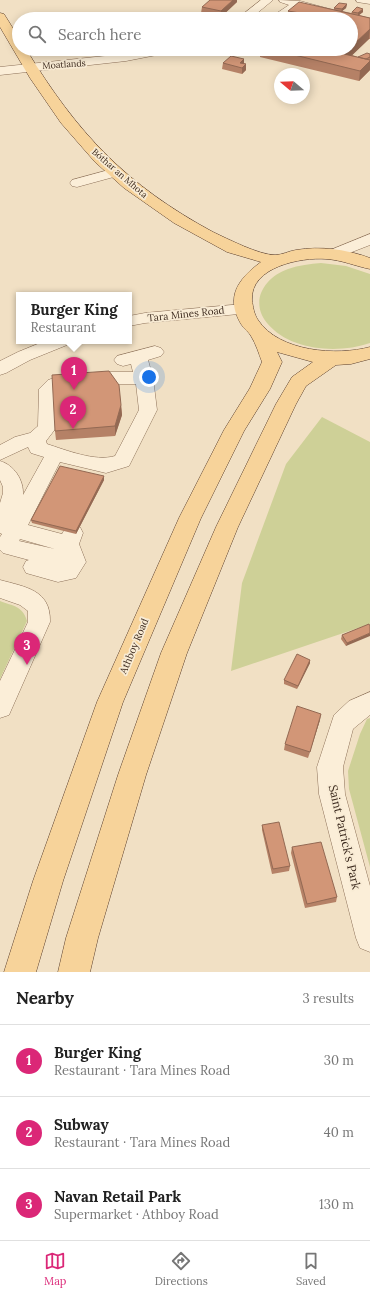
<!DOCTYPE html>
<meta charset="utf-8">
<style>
body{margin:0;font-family:Lora,serif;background:#f6f6f6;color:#222}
.compass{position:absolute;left:274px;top:68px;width:36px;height:36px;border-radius:50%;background:#fff;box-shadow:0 2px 10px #0003;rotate:289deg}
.you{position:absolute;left:149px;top:377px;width:14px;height:14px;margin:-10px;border:3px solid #fff;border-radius:50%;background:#1a73e8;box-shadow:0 0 0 6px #1a73e833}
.badge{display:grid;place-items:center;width:26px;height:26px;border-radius:50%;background:#db2777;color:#fff;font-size:13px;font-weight:700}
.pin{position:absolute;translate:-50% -33px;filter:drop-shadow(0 1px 2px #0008)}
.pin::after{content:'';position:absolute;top:21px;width:14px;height:12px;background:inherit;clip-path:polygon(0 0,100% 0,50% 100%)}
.popup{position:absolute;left:16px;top:292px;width:116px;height:52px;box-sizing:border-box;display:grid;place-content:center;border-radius:0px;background:#fff;filter:drop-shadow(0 1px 3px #0005);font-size:13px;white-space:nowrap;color:#767676}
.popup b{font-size:15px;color:#222}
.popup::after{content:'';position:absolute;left:50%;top:100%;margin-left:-8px;border:8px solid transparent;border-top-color:#fff}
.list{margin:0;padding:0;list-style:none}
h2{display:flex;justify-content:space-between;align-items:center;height:52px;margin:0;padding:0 16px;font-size:17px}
h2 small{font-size:13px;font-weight:400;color:#767676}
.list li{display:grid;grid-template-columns:26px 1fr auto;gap:12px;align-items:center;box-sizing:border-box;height:72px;padding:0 16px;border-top:1px solid #e0e0e0}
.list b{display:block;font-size:15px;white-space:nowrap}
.list p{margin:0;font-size:13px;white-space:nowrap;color:#767676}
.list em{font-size:13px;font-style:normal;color:#767676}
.icon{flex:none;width:22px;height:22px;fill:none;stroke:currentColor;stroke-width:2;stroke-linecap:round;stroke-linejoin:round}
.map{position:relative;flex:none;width:370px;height:972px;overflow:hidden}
.search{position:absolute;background:#fff;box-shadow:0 2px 10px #0003;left:12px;right:12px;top:12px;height:44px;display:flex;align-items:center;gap:10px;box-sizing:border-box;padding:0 14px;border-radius:22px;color:#767676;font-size:15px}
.sheet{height:268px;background:#fff}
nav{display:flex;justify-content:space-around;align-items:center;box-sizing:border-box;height:56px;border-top:1px solid #e0e0e0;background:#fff;font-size:11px;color:#767676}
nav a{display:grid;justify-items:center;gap:2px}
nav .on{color:#db2777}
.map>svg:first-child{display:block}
.green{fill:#ced097}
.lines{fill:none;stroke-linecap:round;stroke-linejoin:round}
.minor-casing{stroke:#8d7159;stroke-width:1}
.major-casing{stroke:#5b3f2d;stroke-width:1}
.minor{fill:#fbeed8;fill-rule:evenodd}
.major{fill:#f7d39a;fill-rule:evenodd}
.wall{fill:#b58166}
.shaded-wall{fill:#936953}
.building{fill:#d29677;stroke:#936953}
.labels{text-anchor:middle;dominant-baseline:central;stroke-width:3.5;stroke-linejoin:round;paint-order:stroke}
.far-street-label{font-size:9px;fill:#3c2a1e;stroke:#f8ebd4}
.street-label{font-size:10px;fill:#3c2a1e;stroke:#f8ebd4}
.near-street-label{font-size:12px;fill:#3c2a1e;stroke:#f8ebd4}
</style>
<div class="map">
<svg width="370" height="972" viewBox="0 0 370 972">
<rect width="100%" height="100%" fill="#f1e0c4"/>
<path class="green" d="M 321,263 L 346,266 L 370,274 L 370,343 C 338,354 290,351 267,323 C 249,301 265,277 288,269 C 299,265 310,264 321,263 Z
M 322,417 L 370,442 L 370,624 L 231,671 L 242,583 L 286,464 Z
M 0,601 C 13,606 23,606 27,621 L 0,679 Z
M 370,718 L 370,867 L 349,789 L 348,771 L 360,734 L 367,719 Z"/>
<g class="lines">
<g class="minor-casing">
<path id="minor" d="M 261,0 L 273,0 L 250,19 L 237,19 Z
M 279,0 L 300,1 L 370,20 L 370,26 L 351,21 L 351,19 L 342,19 L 301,8 L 282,19 L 268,19 L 289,5 L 280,2 Z
M 356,0 L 370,0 L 370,4 L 357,2 Z
M 152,49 L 174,49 L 172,52 L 126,61 L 0,75 L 0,67 L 105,56 Z
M 116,168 L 121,169 L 123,172 L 121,175 L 77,187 L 72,186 L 70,183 L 72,180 Z
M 370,234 L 370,245 L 334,259 L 328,257 L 326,254 L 328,251 Z
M 243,304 L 249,305 L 251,309 L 249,313 L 145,323 L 129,326 L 129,316 L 145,313 Z
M 45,341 L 70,341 L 67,345 L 30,360 L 6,373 L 0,375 L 0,361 L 18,352 Z
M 155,346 L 161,348 L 164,352 L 161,356 L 148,360 L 153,378 L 157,410 L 129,466 L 106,473 L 60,462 L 28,525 L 62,534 L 66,527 L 73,525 L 80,527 L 83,533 L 79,544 L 86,562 L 76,578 L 58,582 L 26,573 L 23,567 L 26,561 L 29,560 L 3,553 L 0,550 L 0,537 L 2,534 L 0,533 L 0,503 L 3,493 L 3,487 L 0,480 L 0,461 C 14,465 24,480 23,495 L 44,457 L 31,453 L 28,447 L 0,460 L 0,445 L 15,437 L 30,433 L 38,426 L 39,389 L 48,380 L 54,378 L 108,372 L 133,372 L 131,364 L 123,366 L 117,364 L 114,360 L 117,356 ZM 108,384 L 136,384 L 139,410 L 115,456 C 95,462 66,450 47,444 L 46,441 L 56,428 L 57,391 L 59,390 ZM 20,539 L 55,549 L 19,541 Z
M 0,580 C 26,587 51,590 50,622 L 9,715 L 0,718 L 0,681 L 28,622 L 28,611 L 20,605 L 0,598 Z
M 370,692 L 370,715 L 353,729 L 343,767 L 345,794 L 370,886 L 370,952 L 360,948 L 356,938 L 319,794 L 317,767 L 334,715 L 349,701 Z"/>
</g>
<g class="major-casing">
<path id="major" d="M 0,13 L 4,14 L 19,38 L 19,49 L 26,49 C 77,133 126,185 213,232 C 228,239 259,255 275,255 C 282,255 289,251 296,250 C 321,246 346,249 370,258 L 370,269 C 355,266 342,260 326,259 C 301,257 250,267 252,300 C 253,307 254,314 258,320 C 279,352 337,356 370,347 L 370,359 L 351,364 L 336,365 L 306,386 L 296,404 L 238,527 L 187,653 L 146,775 L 98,938 L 90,972 L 58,972 L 66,938 L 118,775 L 161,653 L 216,527 L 276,404 L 292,377 L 313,362 L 277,352 L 282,362 L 270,389 L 244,431 L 201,518 L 123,702 L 63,881 L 36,972 L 4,972 L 33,881 L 97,702 L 179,518 L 224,430 L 250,388 L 262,362 C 259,354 256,344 251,336 C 249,332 244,329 241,324 C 225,297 238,279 261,262 L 227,252 L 174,223 L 124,188 L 95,162 L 61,123 L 30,78 L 0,27 Z"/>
</g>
<use href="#minor" class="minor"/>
<use href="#major" class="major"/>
</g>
<path class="wall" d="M 237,2 L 221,17 L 201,13 L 202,7 Z
M 347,4 L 346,8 L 342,11 L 351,13 L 352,12 L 363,9 L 363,12 L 359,15 L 370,18 L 370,39 L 369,39 L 352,55 L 358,57 L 370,54 L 370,52 L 370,70 L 359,81 L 260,57 L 260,49 L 351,49 L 351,19 L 287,19 L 288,11 L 334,10 L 334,8 Z
M 244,59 L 244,63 L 246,64 L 246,70 L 242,74 L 222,69 L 223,63 Z
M 121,405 L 122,415 L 115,436 L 56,440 L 55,431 Z
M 104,476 L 104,480 L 76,534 L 32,523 L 31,520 Z
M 370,626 L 346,646 L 341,639 L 342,635 Z
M 310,660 L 310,663 L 297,689 L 284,684 L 284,680 Z
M 320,720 L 308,758 L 284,750 L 285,744 Z
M 262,825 L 290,866 L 289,871 L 272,874 L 262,830 Z
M 292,847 L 337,897 L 336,902 L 305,908 L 291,853 Z"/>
<path class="shaded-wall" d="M 233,0 L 237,0 L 237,2 L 221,17 L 221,11 Z
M 347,4 L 346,8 L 341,12 L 342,9 Z
M 363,9 L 363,12 L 358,16 L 358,13 Z
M 370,29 L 369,39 L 343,64 L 344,54 L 349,49 L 351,49 L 351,47 Z
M 244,59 L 244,65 L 240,63 Z
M 370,61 L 370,70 L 359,81 L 360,71 Z
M 246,64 L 246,70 L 242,74 L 242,68 Z
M 121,405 L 122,415 L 115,436 L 115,426 Z
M 104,476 L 104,480 L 76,534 L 76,531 Z
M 370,633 L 370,636 L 346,646 L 347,643 Z
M 310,660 L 310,663 L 297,689 L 298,686 Z
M 321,714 L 320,720 L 308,758 L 310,752 Z"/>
<path class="building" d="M 210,0 L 233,0 L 221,11 L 202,7 Z
M 299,2 L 370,18 L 370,29 L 351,47 L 351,19 L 328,19 L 321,17 L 319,19 L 293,19 L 300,13 L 288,11 Z
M 339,3 L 347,4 L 342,9 L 334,8 Z
M 357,7 L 363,9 L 358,13 L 352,12 Z
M 270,49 L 349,49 L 344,54 L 370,60 L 370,61 L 360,71 Z
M 367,53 L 370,54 L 370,57 L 366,59 L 358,57 Z
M 231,56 L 244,59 L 240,63 L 246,64 L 242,68 L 223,63 Z
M 109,371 L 119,385 L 121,405 L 115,426 L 55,431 L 52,375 Z
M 60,466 L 104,476 L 76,531 L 31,520 Z
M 369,624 L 370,626 L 370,633 L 347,643 L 342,635 Z
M 297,654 L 310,660 L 298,686 L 284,680 Z
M 297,706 L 321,714 L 310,752 L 285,744 Z
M 279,822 L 290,866 L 273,869 L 262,825 Z
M 321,842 L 337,897 L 307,904 L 292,847 Z"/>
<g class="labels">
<g class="far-street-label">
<text transform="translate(64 64) rotate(-4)">Moatlands</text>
<text transform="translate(120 173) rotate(41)">Bóthar an Mhota</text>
</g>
<g class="street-label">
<text transform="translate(186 314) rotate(-6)">Tara Mines Road</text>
<text transform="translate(134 646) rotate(-67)">Athboy Road</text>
</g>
<g class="near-street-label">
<text transform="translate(345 837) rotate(77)">Saint Patrick's Park</text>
</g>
</g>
</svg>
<svg class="compass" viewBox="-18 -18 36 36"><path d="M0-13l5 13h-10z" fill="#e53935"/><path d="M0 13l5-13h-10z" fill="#767676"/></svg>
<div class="you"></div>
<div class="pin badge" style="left:74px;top:390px">1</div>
<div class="popup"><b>Burger King</b>Restaurant</div>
<div class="pin badge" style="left:73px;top:429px">2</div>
<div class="pin badge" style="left:27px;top:665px">3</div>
<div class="search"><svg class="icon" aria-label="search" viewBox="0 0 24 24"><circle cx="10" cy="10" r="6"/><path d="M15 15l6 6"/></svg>Search here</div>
</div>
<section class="sheet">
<h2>Nearby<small>3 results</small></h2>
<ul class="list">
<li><span class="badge">1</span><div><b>Burger King</b><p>Restaurant · Tara Mines Road</p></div><em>30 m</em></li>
<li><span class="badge">2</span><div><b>Subway</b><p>Restaurant · Tara Mines Road</p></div><em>40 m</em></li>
<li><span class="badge">3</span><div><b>Navan Retail Park</b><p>Supermarket · Athboy Road</p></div><em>130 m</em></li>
</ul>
</section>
<nav>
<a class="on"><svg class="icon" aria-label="map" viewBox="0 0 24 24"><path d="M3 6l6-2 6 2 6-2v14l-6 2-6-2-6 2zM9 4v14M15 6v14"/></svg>Map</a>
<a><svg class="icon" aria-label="directions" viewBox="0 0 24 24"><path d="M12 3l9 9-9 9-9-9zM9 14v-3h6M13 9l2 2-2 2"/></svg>Directions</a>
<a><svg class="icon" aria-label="saved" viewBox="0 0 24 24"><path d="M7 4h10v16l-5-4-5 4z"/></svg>Saved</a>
</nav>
